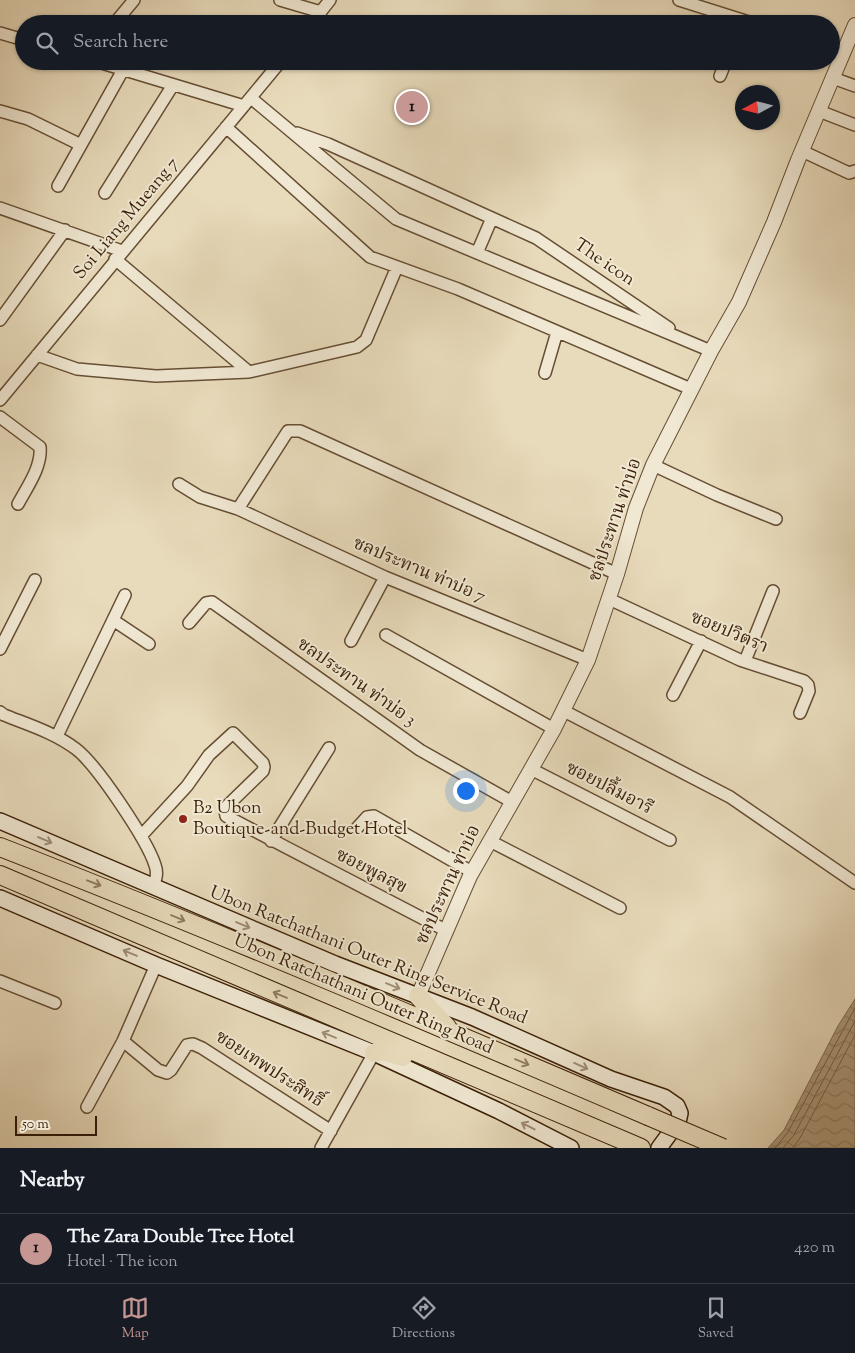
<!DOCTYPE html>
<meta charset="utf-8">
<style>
body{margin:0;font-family:"Sorts Mill Goudy","Noto Serif Thai",serif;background:#20242c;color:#f1f3f6}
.compass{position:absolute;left:735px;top:85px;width:45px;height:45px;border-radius:50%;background:#171b24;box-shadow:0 1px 4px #0004;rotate:263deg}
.scale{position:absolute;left:15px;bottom:12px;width:82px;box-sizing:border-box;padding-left:5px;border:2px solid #3b1f07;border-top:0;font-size:14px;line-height:18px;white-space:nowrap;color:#3b1f07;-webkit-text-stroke:4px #f0e8d3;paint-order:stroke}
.you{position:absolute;left:465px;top:790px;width:18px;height:18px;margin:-12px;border:4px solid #fff;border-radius:50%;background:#1a73e8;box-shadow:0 0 0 8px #1a73e833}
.badge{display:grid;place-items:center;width:32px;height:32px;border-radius:50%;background:#c59692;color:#111;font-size:16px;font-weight:700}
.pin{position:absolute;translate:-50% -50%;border:2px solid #fff;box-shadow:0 1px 5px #0006}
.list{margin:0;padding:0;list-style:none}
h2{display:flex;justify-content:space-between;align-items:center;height:65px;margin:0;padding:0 20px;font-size:21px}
h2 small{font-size:16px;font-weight:400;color:#9ea1a6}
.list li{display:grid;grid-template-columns:32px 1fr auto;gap:15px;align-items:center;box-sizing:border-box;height:70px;padding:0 20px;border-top:1px solid #363941}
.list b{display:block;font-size:19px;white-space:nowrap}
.list p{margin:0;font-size:16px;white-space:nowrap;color:#9ea1a6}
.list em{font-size:16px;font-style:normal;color:#9ea1a6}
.icon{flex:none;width:28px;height:28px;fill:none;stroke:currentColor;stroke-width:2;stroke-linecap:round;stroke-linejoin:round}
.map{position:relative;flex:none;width:855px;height:1148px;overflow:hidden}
.search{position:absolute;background:#171b24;box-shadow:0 1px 4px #0004;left:15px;right:15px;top:15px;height:55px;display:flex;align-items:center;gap:12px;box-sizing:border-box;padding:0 18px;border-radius:28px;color:#9ea1a6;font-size:19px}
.sheet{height:135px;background:#171b24}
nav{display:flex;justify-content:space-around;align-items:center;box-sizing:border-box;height:70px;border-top:1px solid #363941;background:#171b24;font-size:14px;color:#9ea1a6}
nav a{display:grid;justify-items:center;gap:2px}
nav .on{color:#c59692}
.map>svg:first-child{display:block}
.water{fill:url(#water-waves);stroke:#7f694e}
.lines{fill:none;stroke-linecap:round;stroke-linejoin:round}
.shore{stroke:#745d42;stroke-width:1}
.minor-casing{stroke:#664e34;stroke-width:14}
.tertiary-casing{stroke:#664e34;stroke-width:16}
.secondary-casing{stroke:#3b1f07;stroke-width:18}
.trunk-casing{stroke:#3b1f07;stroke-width:20}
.minor{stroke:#f0e8d3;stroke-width:11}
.tertiary{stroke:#f0e8d3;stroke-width:14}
.secondary{stroke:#f0e8d3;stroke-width:15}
.trunk{stroke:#e8dbbb;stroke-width:18}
.trunk-bridge-casing{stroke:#3b1f07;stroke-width:20;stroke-linecap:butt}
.trunk-bridge{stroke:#e8dbbb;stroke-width:18}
.oneway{stroke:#9f8e77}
.oneway2{stroke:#927d61}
.poi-dot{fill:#8f2418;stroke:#f0e8d3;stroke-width:2}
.labels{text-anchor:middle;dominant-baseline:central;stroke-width:4;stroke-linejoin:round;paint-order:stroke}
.street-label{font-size:18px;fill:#3b1f07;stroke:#f0e8d3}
.poi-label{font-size:18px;fill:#3b1f07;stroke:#f0e8d3;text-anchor:start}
</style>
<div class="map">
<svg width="855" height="1148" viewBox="0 0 855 1148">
<defs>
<pattern id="water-waves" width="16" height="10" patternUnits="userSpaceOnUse" patternTransform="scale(1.25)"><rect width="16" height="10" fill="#ad9b7e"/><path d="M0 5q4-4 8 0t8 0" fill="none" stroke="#8e7e65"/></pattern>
</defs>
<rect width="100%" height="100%" fill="#e8dbbb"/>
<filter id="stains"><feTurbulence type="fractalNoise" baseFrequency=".004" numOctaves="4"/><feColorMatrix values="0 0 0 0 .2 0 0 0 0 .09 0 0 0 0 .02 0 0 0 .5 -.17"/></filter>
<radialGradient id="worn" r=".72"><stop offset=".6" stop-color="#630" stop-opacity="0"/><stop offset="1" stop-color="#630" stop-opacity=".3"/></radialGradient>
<path class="water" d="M 855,999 L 855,1148 L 768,1148 L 784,1130 L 838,1026 Z"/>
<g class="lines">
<path class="shore" d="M 775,1148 L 788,1132 L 855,1008
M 783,1148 L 794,1135 L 855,1021
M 793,1148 L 800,1138 L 855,1035"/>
<g class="minor-casing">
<path id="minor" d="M 280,0 L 321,12
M 679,0 L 755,24
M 114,24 L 134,0
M 311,24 L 330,0
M 0,33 L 24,40
M 831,47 L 844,50
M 95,61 L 244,106
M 720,76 L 726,61
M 833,78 L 855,86
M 251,98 L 396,219 L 711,351
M 0,111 L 28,119 L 81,145
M 819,111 L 855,125
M 226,127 L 370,257 L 458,289 L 691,389
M 297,133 L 328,144 L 536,238 L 669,328
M 802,151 L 849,173 L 855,171
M 58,186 L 123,70
M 105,193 L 173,85
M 0,208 L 122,251
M 477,253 L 492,218
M 115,259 L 249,372
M 0,320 L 65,230
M 37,355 L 77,369 L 156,376 L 249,372 L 357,347 L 366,340 L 397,267
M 545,373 L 557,332
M 0,400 L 281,61
M 0,417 L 40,447 C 42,467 27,487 18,504
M 653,465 L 717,495 L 776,519
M 179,484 L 200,497 L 238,509 L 385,577 L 588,660
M 238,509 L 288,431 L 300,431 L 617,574
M 609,599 L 740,660 L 804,681 L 808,685 L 809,691 L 800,713
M 113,620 L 149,644
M 189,623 L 206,603 L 212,602 L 420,750 L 512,802
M 386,635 L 554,729
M 351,641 L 385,577
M 0,649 L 35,580
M 745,661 L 773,591
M 673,695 L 701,641
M 564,711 L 730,797 L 855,883
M 0,712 L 4,715 C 29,725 55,733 76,749 C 97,765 147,840 155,865 C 158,873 156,879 153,887
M 57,736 L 125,595
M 531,769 L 670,840
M 357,828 L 367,817 L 374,816 L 472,872
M 141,836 L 187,786 L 209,755 L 233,733 L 263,763 L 264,767 L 263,771 L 226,807 L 225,810 L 226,816 L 447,931
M 271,841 L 329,748
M 490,841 L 620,908
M 0,981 L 55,1003
M 123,1041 L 158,1070 L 167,1073 L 171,1070 L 187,1045 L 193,1044 L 202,1048 L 331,1131
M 87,1107 L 123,1041 L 156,965
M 321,1148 L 374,1053"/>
</g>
<g class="tertiary-casing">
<path id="tertiary" d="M 418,996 L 470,876 L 554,729 L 588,660 L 617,574 L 636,508 L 653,465 L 711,351 L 739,302 L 774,222 L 798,160 L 855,25"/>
</g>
<g class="secondary-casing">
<path id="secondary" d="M 0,821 L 335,964 L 472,1017 L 611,1079 L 664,1097 L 677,1106 L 680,1113 L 678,1122 L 659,1148
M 0,898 L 156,965 L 374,1053 L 499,1111 L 571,1148"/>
</g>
<g class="trunk-casing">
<path id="trunk" d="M 0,847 C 218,932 433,1024 648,1116
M 0,875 L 641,1148
M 418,996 L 447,1027
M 374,1053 L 382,1051 L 403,1057"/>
</g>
<use href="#minor" class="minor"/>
<use href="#tertiary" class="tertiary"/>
<use href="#secondary" class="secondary"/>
<use href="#trunk" class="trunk"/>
<g class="trunk-bridge-casing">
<path id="trunk-bridge" d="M 648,1116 L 723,1148"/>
</g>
<use href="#trunk-bridge" class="trunk-bridge"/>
</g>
<defs><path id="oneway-shaft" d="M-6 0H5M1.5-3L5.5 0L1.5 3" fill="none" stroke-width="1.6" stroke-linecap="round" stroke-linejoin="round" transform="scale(1.25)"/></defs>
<g class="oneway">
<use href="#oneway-shaft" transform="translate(45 840) rotate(23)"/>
<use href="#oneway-shaft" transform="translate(243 925) rotate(23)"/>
<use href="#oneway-shaft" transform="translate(130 953) rotate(-157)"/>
<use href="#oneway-shaft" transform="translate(393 986) rotate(22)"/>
<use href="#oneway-shaft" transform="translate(329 1035) rotate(-158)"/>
<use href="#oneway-shaft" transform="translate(581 1066) rotate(24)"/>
<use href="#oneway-shaft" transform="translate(528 1126) rotate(-153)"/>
</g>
<g class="oneway2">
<use href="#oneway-shaft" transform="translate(94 883) rotate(21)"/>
<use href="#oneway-shaft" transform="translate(178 918) rotate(23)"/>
<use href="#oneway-shaft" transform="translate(280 995) rotate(-157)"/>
<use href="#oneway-shaft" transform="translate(522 1062) rotate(23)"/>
</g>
<circle class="poi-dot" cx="183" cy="819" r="5"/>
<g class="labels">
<g class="street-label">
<text transform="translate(127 219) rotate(-50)">Soi Liang Mueang 7</text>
<text transform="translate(604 263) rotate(34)">The icon</text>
<text transform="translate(616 520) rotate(-71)">ชลประทาน ท่าบ่อ</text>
<text transform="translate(419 571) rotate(23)">ชลประทาน ท่าบ่อ 7</text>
<text transform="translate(729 633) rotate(23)">ซอยปวิตรา</text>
<text transform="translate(356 683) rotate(35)">ชลประทาน ท่าบ่อ 3</text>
<text transform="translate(609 789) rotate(27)">ซอยปลื้มอารี</text>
<text transform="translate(371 872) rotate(27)">ซอยพูลสุข</text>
<text transform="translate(449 885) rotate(-65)">ชลประทาน ท่าบ่อ</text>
<text transform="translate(368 956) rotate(22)">Ubon Ratchathani Outer Ring Service Road</text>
<text transform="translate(363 995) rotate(23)">Ubon Ratchathani Outer Ring Road</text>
<text transform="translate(269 1070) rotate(33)">ซอยเทพประสิทธิ์</text>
</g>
<g class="poi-label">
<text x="193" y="809">B2 Ubon<tspan x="193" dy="21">Boutique-and-Budget Hotel</tspan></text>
</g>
</g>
<rect width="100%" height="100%" filter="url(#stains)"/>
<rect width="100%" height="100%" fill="url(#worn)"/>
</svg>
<svg class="compass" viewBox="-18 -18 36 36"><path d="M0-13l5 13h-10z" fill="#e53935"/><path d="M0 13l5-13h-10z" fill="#9ea1a6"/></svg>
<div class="scale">50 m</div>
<div class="you"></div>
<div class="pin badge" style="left:412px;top:107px">1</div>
<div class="search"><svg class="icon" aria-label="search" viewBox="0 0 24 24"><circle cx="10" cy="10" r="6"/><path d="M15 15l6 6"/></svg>Search here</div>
</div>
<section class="sheet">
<h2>Nearby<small></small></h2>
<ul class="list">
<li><span class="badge">1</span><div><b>The Zara Double Tree Hotel</b><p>Hotel · The icon</p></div><em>420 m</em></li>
</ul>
</section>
<nav>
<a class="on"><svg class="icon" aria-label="map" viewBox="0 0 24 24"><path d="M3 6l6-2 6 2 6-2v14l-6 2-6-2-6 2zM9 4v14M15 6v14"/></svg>Map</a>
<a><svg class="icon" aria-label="directions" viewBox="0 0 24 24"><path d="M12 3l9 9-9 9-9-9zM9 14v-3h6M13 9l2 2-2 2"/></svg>Directions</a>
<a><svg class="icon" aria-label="saved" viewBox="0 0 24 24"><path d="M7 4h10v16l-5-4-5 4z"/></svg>Saved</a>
</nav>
